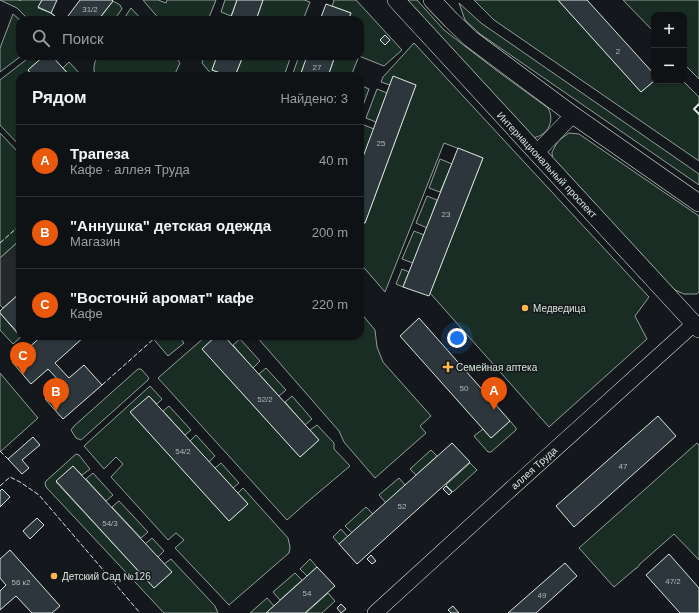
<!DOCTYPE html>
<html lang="ru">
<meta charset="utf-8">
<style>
body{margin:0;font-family:Helvetica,sans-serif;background:#181b1e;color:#f1f3f6}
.controls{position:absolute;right:12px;top:12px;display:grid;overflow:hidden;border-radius:8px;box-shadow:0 1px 3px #0004}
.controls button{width:36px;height:36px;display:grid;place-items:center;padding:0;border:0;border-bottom:1px solid #2f3234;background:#0f1215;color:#f1f3f6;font:20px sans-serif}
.you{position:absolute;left:457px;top:338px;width:14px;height:14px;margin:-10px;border:3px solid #fff;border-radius:50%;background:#1a73e8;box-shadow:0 0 0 6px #1a73e833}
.badge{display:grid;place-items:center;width:26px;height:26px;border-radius:50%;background:#ea580c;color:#fff;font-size:13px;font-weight:700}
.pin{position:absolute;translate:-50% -33px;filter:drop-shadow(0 1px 2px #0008)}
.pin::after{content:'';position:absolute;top:21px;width:14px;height:12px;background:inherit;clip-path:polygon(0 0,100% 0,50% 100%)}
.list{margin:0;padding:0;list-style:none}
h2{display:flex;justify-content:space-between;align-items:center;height:52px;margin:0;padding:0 16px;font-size:17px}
h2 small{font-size:13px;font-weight:400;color:#9b9ea0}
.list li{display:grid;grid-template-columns:26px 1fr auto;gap:12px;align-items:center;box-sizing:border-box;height:72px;padding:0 16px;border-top:1px solid #2f3234}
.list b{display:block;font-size:15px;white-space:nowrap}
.list p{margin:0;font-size:13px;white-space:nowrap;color:#9b9ea0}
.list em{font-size:13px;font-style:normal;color:#9b9ea0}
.icon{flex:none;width:22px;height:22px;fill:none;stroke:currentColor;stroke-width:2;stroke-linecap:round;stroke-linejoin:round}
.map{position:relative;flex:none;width:699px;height:613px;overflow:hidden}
.search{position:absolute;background:#0f1215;box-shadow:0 1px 3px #0004;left:16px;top:16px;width:348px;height:44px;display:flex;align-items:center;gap:10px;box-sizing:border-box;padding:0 14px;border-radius:12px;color:#9b9ea0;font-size:15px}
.panel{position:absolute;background:#0f1215;box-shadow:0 1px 3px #0004;left:16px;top:72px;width:348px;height:268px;border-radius:12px}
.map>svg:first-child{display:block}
.green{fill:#1a2d24;stroke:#939e99}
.parking{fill:#24282b;stroke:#939e99}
.building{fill:#2c363c;stroke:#d8e6dc}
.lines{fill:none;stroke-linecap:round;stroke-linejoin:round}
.tertiary-casing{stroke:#d8e6dc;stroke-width:16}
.secondary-casing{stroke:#d8e6dc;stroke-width:18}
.tertiary{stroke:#14181c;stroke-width:15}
.secondary{stroke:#14181c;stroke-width:17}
.fence{stroke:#d8e6dc;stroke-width:1;stroke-dasharray:5 2;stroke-linecap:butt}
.wall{stroke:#d8e6dc;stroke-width:2}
.poi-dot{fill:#ffb74d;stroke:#14181c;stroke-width:1.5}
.labels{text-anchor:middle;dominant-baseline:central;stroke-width:3;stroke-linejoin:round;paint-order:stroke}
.number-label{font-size:8px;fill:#adbab4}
.street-label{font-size:10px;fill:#d8e6dc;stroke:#14181c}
.poi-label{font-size:10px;fill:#d8e6dc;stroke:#14181c;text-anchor:start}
</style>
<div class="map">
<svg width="699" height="613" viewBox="0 0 699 613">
<rect width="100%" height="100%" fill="#14181c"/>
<path class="green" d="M 0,0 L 19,0 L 20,1 L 21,0 L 42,0 L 38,8 L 51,13 L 60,20 L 29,20 L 17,8 Z
M 143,0 L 158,0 L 166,3 L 167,0 L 216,0 L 208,20 L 160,20 Z
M 225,0 L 237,0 L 231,16 L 221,12 Z
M 263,0 L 304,0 L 310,2 L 303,20 L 256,20 Z
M 333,0 L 356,0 L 402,50 L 384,66 L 359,56 L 360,20 L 348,20 L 351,13 L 332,6 L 334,1 Z
M 403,0 L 417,0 L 444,30 L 496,70 L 548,108 C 556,122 546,138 530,138 Z
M 474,0 L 558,0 L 641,92 L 654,81 L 683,81 L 699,97 L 699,104 L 694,109 L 699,114 L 699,161 L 494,20 Z
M 623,0 L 699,0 L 699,79 L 684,64 L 684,15 L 654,15 L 654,32 Z
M 113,1 L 120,5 L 122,9 L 114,20 L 103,20 L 100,18 Z
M 459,3 L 481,23 L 699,174 L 699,185 L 480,34 L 465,20 Z
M 131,8 L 142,20 L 123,20 Z
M 13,14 L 20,20 L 20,56 L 21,56 L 0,72 L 0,48 Z
M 414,43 L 649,297 L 635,316 L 647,339 L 549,427 L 430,293 L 483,158 L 444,143 L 385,292 L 360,263 L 360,222 L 365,223 L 416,85 L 393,77 L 390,85 L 381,82 L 383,77 Z
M 31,56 L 44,56 L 28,70 L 33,76 L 20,76 L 20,146 L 0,125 L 0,80 Z
M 98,56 L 175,56 L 180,63 L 174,76 L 95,76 C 93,68 94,62 98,56 Z
M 204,56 L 217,56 L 212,70 L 229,76 L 213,76 L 202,63 Z
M 243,56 L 291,56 L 284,76 L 235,76 Z
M 299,56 L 307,58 L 300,76 L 292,76 Z
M 335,56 L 359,56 L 351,76 L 328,76 Z
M 69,62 L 82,76 L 70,76 L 63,68 Z
M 360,85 L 369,89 L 360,114 Z
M 377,89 L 387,93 L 376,122 L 366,118 Z
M 364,125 L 374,129 L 363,158 L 360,157 L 360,135 Z
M 0,133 L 20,154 L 20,240 L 0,258 Z
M 569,133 L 579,134 L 699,216 L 699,292 L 697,294 L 684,294 L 675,290 L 628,246 L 553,166 L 552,152 L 558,141 Z
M 440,159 L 452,164 L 440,192 L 429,188 Z
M 427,196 L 437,200 L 427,228 L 416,223 Z
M 414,231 L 424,235 L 413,263 L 402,259 Z
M 402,269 L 409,272 L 403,287 L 396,284 Z
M 360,312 L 375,330 L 377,347 L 383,362 L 431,416 L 420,426 L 426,433 L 375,478 L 344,442 L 339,431 L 256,336 L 360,336 Z
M 0,313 L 17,333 L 20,331 L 20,336 L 22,336 L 13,344 L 0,330 Z
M 151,336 L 179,336 L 184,343 L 168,356 Z
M 206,336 L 216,336 L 202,349 L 300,457 L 319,440 L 310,430 L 317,425 L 334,443 L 334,449 L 350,466 L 306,503 L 287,520 L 158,378 Z
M 240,339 L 260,361 L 253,368 L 233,345 Z
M 266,368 L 286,390 L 279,396 L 259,374 Z
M 138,369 L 141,369 L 149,378 L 148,380 L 81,440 L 76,438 L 71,430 L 74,426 Z
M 0,373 L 38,418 L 0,452 Z
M 150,386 L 162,399 L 157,404 L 149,396 L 131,413 L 229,521 L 248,504 L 238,493 L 243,488 L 288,538 L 290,547 L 289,553 L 229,605 L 175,548 L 184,540 L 176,533 L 168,540 L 111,477 L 123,464 L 116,457 L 104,469 L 84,446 Z
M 292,396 L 312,419 L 305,425 L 285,402 Z
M 169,406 L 191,430 L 185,435 L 163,411 Z
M 510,421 L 516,428 L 516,430 L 491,452 L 488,452 L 474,436 L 483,429 L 491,438 Z
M 196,435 L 215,456 L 209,462 L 190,441 Z
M 697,443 L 699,445 L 699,560 L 674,534 L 640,564 L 637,568 L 635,569 L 614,587 L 579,548 Z
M 431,450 L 437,456 L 416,475 L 410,469 Z
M 76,454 L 79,455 L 90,469 L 82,475 L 73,466 L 56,482 L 154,588 L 172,572 L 164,564 L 171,559 L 215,606 L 218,613 L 164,613 L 46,487 L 45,483 L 46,481 Z
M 221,463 L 239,483 L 233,488 L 215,468 Z
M 470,463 L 477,470 L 453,492 L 446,485 Z
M 93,473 L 113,495 L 106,501 L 86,479 Z
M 399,478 L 405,485 L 386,503 L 379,495 Z
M 119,501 L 148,532 L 141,538 L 112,507 Z
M 366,507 L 373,514 L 352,533 L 345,526 Z
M 341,529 L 348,537 L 339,544 L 333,537 Z
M 152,538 L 164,551 L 158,557 L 145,544 Z
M 310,559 L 317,567 L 307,576 L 300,569 Z
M 295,573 L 302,580 L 280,600 L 273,592 Z
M 328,593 L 335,601 L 322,613 L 306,613 Z
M 267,598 L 274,606 L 266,613 L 250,613 Z"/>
<path class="parking" d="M 20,240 L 20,293 L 3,308 L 0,305 L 0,258 Z"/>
<path class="building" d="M 42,0 L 57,0 L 51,13 L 38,7 Z
M 80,0 L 112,0 L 113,1 L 98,20 L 65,20 Z
M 237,0 L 263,0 L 256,20 L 230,20 Z
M 558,0 L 587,0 L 654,74 L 654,81 L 641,92 Z
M 326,4 L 351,13 L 348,20 L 320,20 Z
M 385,35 L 390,40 L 385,45 L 380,40 Z
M 44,56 L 52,56 L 70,76 L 33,76 L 28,70 Z
M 217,56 L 243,56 L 235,76 L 229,76 L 212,70 Z
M 307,56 L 335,56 L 328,76 L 300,76 Z
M 393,76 L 416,85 L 365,223 L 360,222 L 360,165 Z
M 458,148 L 483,158 L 429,296 L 403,287 Z
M 20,293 L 20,331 L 18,333 L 0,313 L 0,311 Z
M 419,318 L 510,421 L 491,438 L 400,336 Z
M 42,336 L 85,336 L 55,363 L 69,378 L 84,365 L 102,385 L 63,419 L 45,399 L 62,384 L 48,369 L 31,384 L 12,362 Z
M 216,336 L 224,336 L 319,440 L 300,457 L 202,349 Z
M 149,396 L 248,504 L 229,521 L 130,412 Z
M 658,416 L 676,436 L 574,527 L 556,506 Z
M 33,437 L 40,445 L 22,460 L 29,468 L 22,474 L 8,459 Z
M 452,443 L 470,462 L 357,564 L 339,544 Z
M 73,466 L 172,572 L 154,588 L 56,481 Z
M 446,486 L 452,492 L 449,495 L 443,489 Z
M 2,489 L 10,497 L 0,507 L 0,491 Z
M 37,518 L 44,525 L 30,539 L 23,531 Z
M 10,550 L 60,606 L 52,613 L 32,613 L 16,596 L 0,610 L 0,591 L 6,585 L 0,578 L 0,559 Z
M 669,554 L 699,588 L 699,613 L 680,613 L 646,575 Z
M 371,555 L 376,561 L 372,564 L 367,559 Z
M 565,563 L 577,576 L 536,613 L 508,613 Z
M 317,567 L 335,586 L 305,613 L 266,613 Z
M 341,604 L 346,609 L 341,613 L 337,608 Z
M 453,606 L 459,613 L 451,613 L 448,610 Z"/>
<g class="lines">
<g class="tertiary-casing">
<path id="tertiary" d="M 536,153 L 573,115
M 375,613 L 511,489 L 694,324"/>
</g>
<g class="secondary-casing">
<path id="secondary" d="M 396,0 L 699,329
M 432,0 L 451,20 L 471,39 L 573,115 L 699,203"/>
</g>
<use href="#tertiary" class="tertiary"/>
<use href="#secondary" class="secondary"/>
<path class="fence" d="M 51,13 L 60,20
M 0,243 L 20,225
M 102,385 L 157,336
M 0,451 L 8,459
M 0,486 L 10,477 L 20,482 L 39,495 L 140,613"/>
<path class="wall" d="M 699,104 L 694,109 L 699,114"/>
</g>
<g class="poi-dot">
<circle cx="525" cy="308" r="4"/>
<path d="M446 361h4v4h4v4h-4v4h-4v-4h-4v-4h4z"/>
<circle cx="54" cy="576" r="4"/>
</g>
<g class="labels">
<g class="number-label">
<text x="90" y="9">31/2</text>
<text x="618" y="51">2</text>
<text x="317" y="67">27</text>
<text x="381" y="143">25</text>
<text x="446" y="214">23</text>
<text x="464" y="388">50</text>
<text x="265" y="399">52/2</text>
<text x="183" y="451">54/2</text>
<text x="623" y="466">47</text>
<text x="402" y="506">52</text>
<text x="110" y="523">54/3</text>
<text x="673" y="581">47/2</text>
<text x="21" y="582">56 к2</text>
<text x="307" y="593">54</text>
<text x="542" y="595">49</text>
</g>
<g class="street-label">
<text transform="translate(547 165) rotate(47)">Интернациональный проспект</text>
<text transform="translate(534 468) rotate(-42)">аллея Труда</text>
</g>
<g class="poi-label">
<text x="533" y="308">Медведица</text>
<text x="456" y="367">Семейная аптека</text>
<text x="62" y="576">Детский Сад №126</text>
</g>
</g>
</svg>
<div class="controls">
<button>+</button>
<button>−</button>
</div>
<div class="you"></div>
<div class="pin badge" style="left:494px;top:410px">A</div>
<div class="pin badge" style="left:56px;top:411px">B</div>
<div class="pin badge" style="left:23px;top:375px">C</div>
<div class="search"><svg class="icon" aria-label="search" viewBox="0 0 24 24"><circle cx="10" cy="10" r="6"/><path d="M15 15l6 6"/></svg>Поиск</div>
<section class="panel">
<h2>Рядом<small>Найдено: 3</small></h2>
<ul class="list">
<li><span class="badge">A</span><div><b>Трапеза</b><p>Кафе · аллея Труда</p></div><em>40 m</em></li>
<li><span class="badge">B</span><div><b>&quot;Аннушка&quot; детская одежда</b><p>Магазин</p></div><em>200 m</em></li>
<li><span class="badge">C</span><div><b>&quot;Восточнй аромат&quot; кафе</b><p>Кафе</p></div><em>220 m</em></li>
</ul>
</section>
</div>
